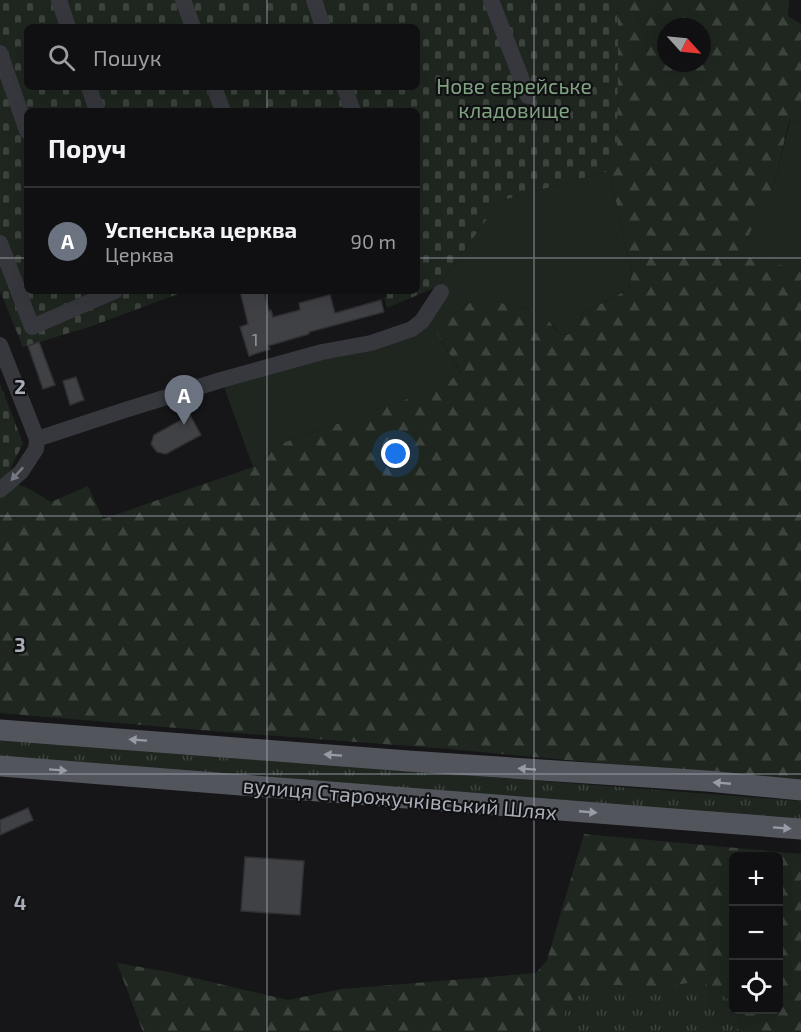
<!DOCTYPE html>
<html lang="uk">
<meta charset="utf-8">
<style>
body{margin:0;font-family:"Exo 2",sans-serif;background:#1e1e20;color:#f1f3f6}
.controls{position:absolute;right:18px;bottom:18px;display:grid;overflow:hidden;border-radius:9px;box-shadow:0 6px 24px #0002}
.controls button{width:54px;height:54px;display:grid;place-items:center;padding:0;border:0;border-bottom:2px solid #303032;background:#101012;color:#f1f3f6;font:30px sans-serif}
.compass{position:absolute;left:657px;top:18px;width:54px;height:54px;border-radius:50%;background:#101012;box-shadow:0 6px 24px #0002;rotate:117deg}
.you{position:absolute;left:396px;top:454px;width:21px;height:21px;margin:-15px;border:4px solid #fff;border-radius:50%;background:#1a73e8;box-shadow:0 0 0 9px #1a73e833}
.badge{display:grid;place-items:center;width:39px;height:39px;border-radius:50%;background:#f2b134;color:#fff;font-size:20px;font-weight:700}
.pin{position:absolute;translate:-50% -50px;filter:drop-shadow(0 2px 3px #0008)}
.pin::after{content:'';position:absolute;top:32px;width:21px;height:18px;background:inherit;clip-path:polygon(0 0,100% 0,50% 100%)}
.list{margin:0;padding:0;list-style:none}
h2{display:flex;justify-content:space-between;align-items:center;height:78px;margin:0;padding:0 24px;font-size:26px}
h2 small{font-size:20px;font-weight:400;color:#9c9d9f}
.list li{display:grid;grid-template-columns:39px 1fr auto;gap:18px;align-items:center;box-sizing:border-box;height:108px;padding:0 24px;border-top:2px solid #303032}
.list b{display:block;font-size:22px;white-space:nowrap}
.list p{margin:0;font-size:20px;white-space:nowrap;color:#9c9d9f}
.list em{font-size:20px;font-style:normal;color:#9c9d9f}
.icon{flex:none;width:33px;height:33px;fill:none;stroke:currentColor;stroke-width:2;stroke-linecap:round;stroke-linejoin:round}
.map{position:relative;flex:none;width:801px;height:1032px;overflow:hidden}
.search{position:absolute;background:#101012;box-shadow:0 6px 24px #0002;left:24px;top:24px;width:396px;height:66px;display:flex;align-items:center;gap:15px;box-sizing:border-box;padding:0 21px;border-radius:9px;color:#9c9d9f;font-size:22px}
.panel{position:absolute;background:#101012;box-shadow:0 6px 24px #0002;left:24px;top:108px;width:396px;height:186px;border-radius:9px}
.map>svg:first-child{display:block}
.grass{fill:url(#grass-tufts)}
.forest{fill:url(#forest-firs);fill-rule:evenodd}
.cemetery{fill:url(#cemetery-stones);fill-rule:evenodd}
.garden{fill:#1e261f}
.building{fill:#404145;stroke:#303034;stroke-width:1.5}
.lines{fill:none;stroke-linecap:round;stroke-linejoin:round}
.minor{stroke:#37383d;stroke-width:16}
.major{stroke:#53555c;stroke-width:21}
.oneway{fill:#757881}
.oneway2{fill:#979ba6}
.grid{fill:none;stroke:#a8adb8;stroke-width:1.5;stroke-opacity:0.55}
.labels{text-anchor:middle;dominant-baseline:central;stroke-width:4.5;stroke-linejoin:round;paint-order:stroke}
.number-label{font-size:18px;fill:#8e929b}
.park-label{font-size:21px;fill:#7fa381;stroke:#111113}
.street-label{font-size:21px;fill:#a8adb8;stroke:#111113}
.grid-label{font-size:20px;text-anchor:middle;font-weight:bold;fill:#a8adb8;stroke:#111113;stroke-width:4.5;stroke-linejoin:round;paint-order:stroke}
</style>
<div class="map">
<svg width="801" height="1032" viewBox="0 0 801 1032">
<defs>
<pattern id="grass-tufts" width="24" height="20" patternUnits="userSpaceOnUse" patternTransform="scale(1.5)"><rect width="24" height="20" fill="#1e261f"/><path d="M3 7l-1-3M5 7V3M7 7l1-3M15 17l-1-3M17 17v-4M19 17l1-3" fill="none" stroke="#3c433d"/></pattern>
<pattern id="forest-firs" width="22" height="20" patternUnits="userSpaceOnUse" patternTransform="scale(1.5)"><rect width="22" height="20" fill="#1e261f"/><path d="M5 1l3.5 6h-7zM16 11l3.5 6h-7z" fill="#3c433d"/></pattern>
<pattern id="cemetery-stones" width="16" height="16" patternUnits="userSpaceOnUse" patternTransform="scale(1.5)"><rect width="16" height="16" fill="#1e261f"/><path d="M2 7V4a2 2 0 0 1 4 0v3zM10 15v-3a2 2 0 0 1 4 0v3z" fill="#3c433d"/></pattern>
</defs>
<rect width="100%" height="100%" fill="#161618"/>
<path class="grass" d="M 0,739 L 801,801 L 801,819 L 0,758 Z
M 700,981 L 721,992 L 733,1004 L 734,1010 L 737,1010 L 740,1020 L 736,1032 L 557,1032 L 566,1009 L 581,987 L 620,985 L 641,991 L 653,991 L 675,985 Z"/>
<path class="forest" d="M 617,0 L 789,0 L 788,16 L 801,24 L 801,122 L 789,121 L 775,182 L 740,254 L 801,270 L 801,782 L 449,749 L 224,732 L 0,713 L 0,483 C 19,480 36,493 51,502 L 88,486 L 103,519 L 253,467 L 282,443 L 345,421 L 461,373 L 433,327 L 471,302 L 480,298 L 536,311 L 548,319 L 554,328 L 562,335 L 570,334 L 578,329 L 581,314 L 629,289 L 632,272 L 609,171 L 617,158 L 618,40 ZM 666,27 L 702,27 L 702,63 L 666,63 Z
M 584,834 L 801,854 L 801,1032 L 736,1032 L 740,1020 L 737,1010 L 778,1010 L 778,856 L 734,856 L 733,1004 L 721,992 L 700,981 L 675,985 L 653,991 L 641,991 L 620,985 L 581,987 L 566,1009 L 557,1032 L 143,1032 L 117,963 L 169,972 L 288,1000 L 342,989 L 536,973 L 547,960 Z"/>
<path class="cemetery" d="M 0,0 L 617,0 L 618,40 L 617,158 L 609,171 L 500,201 L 439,286 L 387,308 L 384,298 L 387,296 L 385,291 L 417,291 L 417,111 L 27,111 L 27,291 L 186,291 L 92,326 L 23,347 L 0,291 ZM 27,27 L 417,27 L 417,87 L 27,87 Z
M 0,384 L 23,443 L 4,482 L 0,483 Z"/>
<path class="garden" d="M 790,121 L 801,122 L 801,270 L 739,255 L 775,182 Z
M 609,171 L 632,272 L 629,289 L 581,314 L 578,329 L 570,334 L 562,335 L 553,326 L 548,319 L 536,311 L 480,298 L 471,302 L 433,327 L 461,374 L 422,394 L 282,443 L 253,467 L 223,384 L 413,332 L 439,286 L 500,201 Z"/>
<path class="building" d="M 240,291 L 264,291 L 269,311 L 271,310 L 273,317 L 300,310 L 299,303 L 330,295 L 335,313 L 381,300 L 384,312 L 309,332 L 309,334 L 268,346 L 270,349 L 249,356 L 240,327 L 248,324 Z
M 39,342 L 55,385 L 43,389 L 28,346 Z
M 76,377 L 84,400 L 70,405 L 63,381 Z
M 190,415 L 201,435 L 166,454 L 157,452 L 151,444 L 154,435 Z
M 28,808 L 33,820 L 0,835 L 0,820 Z
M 245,857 L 304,861 L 300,915 L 241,911 Z"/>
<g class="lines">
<path class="minor" d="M 59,0 L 68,27
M 183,0 L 193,27
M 314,0 L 323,27
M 491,0 L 528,96
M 0,53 L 27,131
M 89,87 L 97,111
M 214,87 L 223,111
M 344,87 L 353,111
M 0,243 L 32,327 L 115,291
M 0,345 L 37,439 L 36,449 L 21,472 L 0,490
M 37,439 L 122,411 L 221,380 L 322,352 L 371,343 L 412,329 L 422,321 L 441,292"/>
<path class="major" d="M 0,730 L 408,761 L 707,781 L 801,790
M 0,766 L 801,829"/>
</g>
<defs><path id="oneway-solid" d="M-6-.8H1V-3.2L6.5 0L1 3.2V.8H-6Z" transform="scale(1.5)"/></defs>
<use class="oneway" href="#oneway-solid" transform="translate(17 474) rotate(133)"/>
<g class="oneway2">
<use href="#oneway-solid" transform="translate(138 740) rotate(-176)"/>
<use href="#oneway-solid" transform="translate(333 755) rotate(-176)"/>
<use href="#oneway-solid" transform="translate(527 769) rotate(-176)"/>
<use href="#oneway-solid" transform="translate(58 770) rotate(4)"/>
<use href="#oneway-solid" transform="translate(722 783) rotate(-175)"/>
<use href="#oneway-solid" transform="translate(588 812) rotate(5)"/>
<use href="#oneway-solid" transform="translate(782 828) rotate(4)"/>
</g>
<path class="grid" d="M 267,0 L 267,27M 534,0 L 534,1032M 267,87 L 267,111M 0,258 L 27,258M 417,258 L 801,258M 267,291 L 267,1032M 0,516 L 801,516M 0,774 L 801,774"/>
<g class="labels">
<g class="number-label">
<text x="255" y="339">1</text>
</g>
<g class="park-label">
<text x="514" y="85">Нове єврейське<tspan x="514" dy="24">кладовище</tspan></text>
</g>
<g class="street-label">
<text transform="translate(400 798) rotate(5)">вулиця Старожучківський Шлях</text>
</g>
</g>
<g class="grid-label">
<text x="20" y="394">2</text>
<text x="20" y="652">3</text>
<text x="20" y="910">4</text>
</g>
</svg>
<div class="controls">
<button>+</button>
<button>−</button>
<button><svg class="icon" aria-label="locate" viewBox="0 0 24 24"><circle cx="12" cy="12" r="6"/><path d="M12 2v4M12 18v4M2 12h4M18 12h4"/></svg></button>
</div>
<svg class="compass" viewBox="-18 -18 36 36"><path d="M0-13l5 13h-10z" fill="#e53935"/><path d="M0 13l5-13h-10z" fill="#9c9d9f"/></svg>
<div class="you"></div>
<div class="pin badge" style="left:184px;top:425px;background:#6b7280">A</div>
<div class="search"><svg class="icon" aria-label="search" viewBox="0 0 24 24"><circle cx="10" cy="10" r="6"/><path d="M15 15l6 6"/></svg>Пошук</div>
<section class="panel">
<h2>Поруч<small></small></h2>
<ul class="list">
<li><span class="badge" style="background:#6b7280">A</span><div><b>Успенська церква</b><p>Церква</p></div><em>90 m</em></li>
</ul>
</section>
</div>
